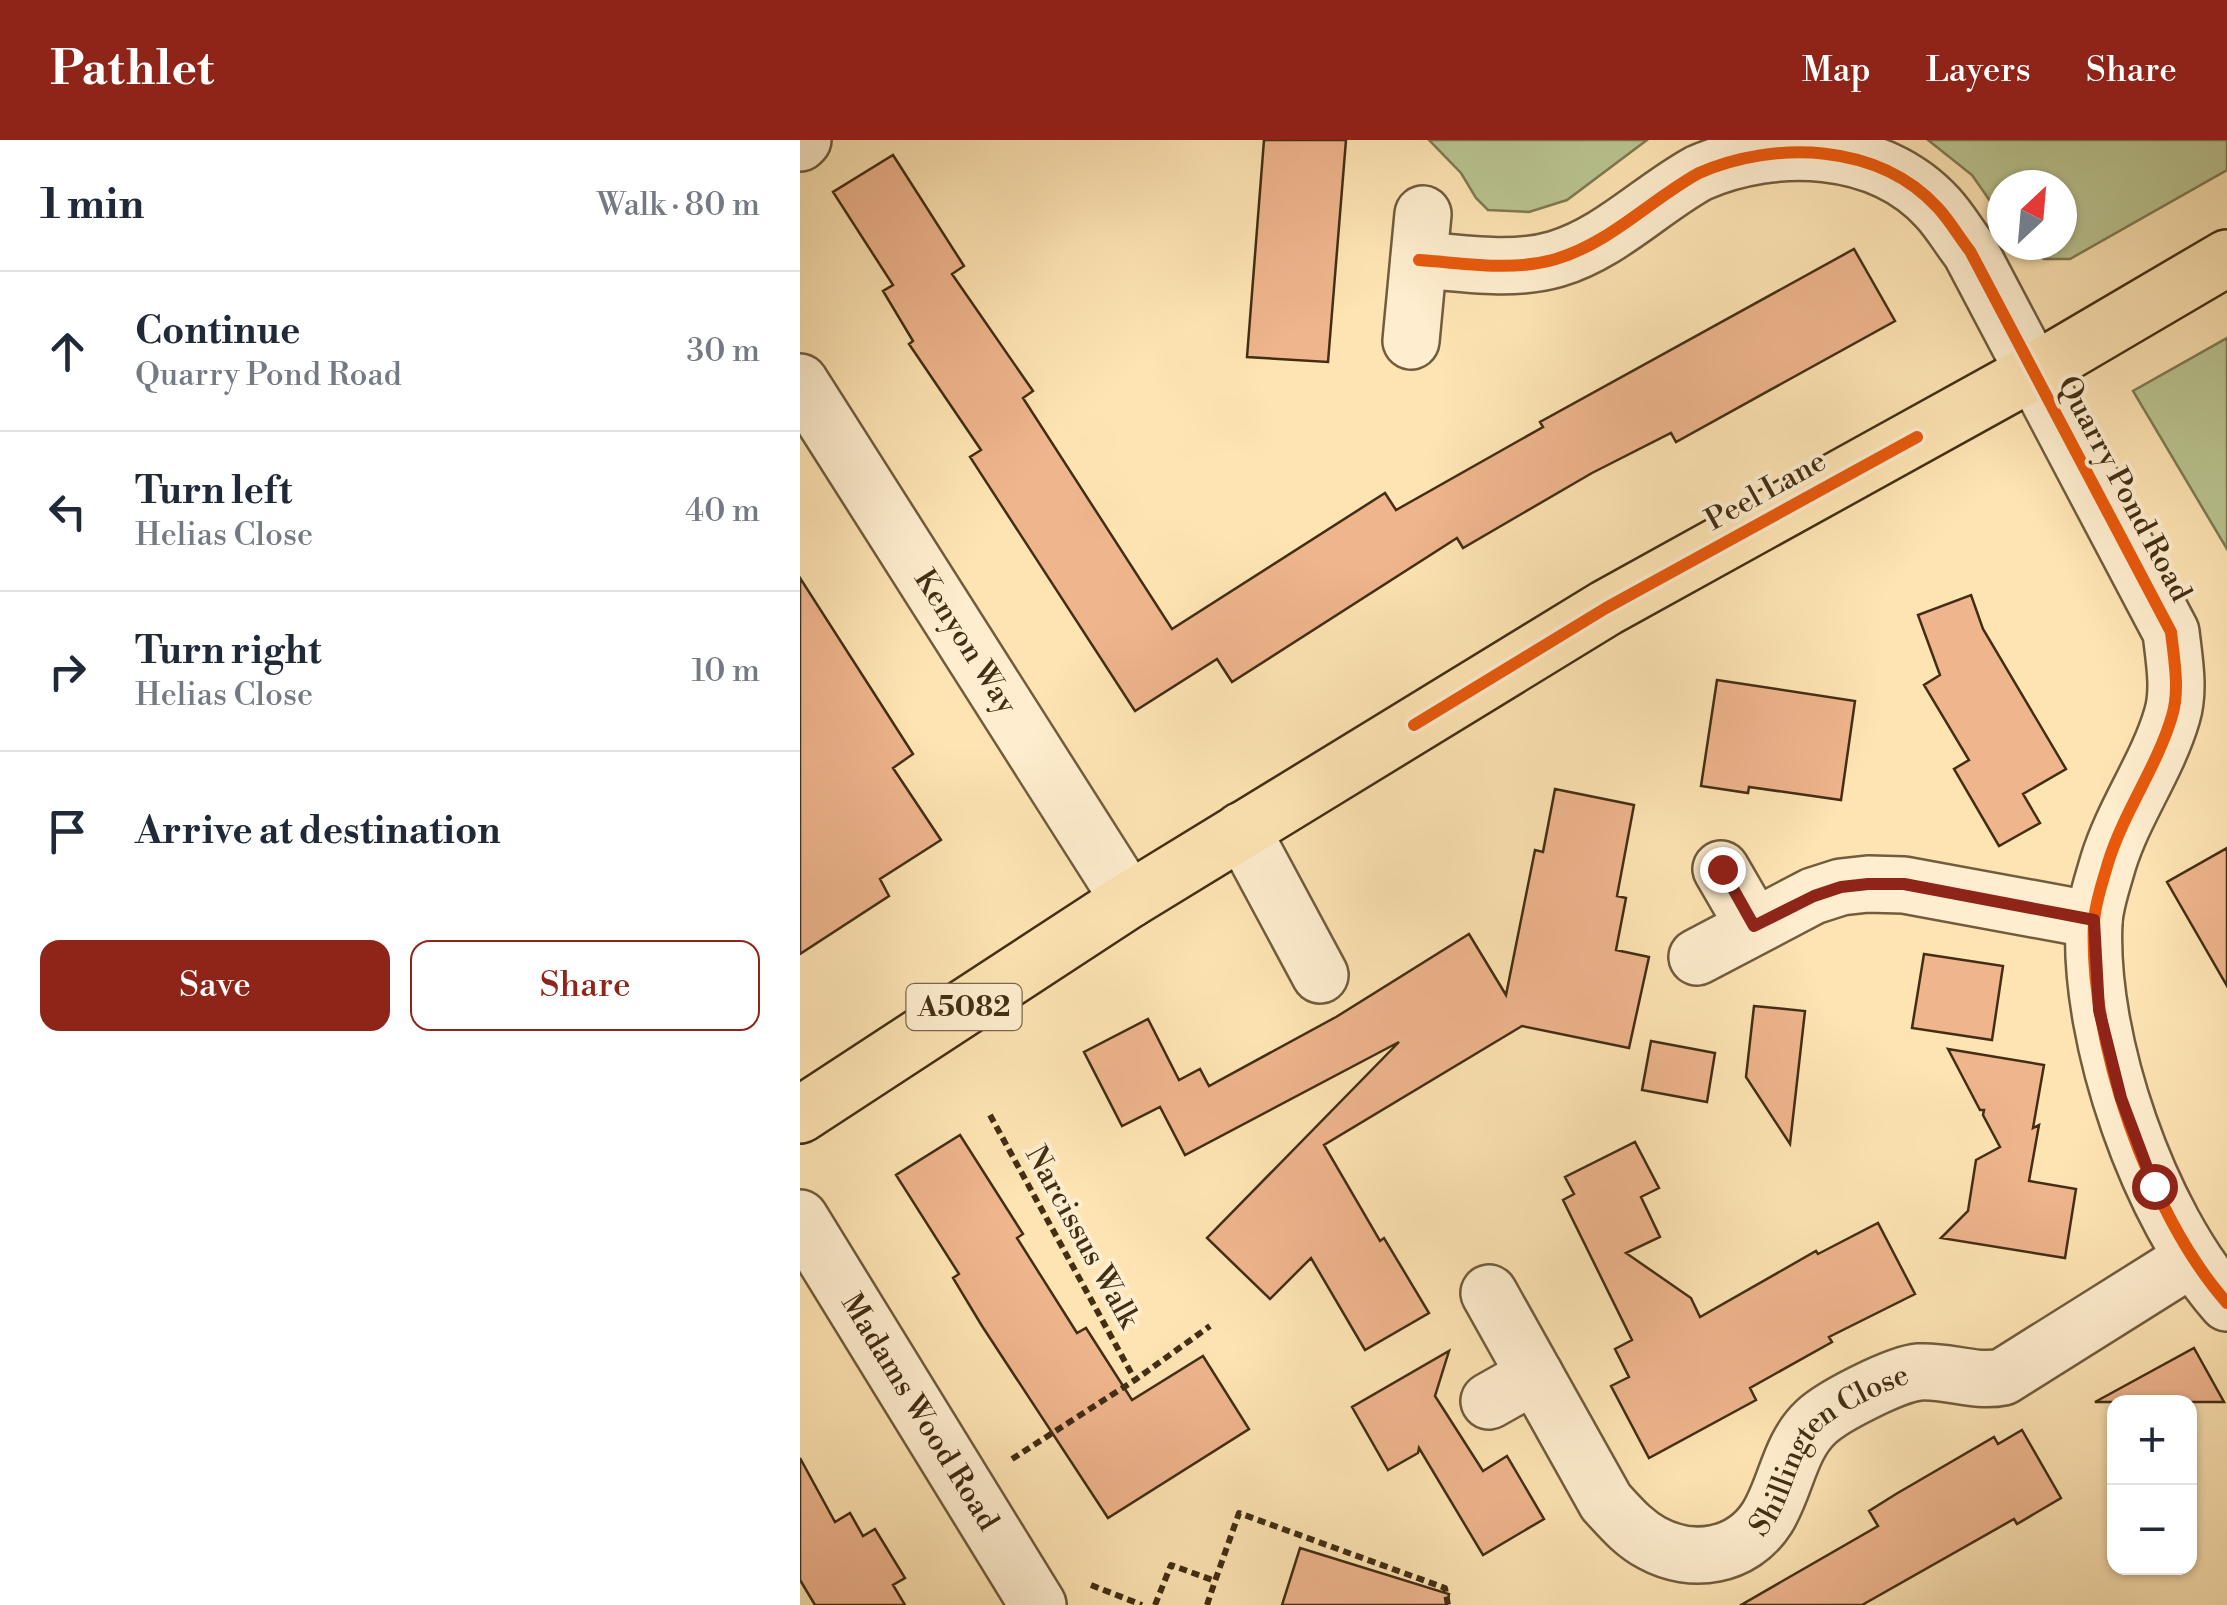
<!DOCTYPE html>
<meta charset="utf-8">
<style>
body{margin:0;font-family:"Libre Bodoni",serif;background:#f6f6f7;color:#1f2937}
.controls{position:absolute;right:30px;bottom:30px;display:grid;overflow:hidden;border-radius:20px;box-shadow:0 2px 8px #0004}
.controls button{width:90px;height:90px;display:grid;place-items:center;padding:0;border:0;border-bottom:2px solid #e0e1e3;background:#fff;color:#1f2937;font:50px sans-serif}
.compass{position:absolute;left:1187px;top:30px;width:90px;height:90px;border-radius:50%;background:#fff;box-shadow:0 2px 8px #0004;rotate:26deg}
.stop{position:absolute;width:30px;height:30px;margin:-22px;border:8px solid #8f2418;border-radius:50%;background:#fff}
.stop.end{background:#8f2418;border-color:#fff;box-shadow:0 2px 10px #0008}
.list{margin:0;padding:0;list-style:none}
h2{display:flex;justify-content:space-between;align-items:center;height:130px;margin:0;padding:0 40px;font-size:42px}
h2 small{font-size:32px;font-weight:400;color:#747a83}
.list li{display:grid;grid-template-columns:65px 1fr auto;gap:30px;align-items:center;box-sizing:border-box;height:160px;padding:0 40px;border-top:2px solid #e0e1e3}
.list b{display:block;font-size:38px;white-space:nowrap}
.list p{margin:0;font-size:32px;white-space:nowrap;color:#747a83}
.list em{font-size:32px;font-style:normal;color:#747a83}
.actions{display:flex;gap:20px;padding:30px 40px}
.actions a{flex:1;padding:22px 0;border:2px solid #8f2418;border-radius:20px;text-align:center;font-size:35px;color:#8f2418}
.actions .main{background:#8f2418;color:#fff}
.icon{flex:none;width:55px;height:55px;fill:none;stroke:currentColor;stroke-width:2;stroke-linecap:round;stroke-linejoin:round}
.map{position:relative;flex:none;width:1427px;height:1465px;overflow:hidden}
header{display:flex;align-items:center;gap:60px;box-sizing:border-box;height:140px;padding:0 50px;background:#8f2418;color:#fff}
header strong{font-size:48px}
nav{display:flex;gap:55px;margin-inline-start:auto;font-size:35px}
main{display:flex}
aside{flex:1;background:#fff}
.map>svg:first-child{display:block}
.green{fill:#bac591;stroke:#7e7a53;stroke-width:2.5}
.building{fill:#efb58d;stroke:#422e15;stroke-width:2.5}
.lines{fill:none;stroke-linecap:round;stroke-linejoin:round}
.minor-casing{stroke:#715c3c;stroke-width:60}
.tertiary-casing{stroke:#715c3c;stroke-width:60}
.primary-casing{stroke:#422e15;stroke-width:60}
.path{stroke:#422e15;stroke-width:6;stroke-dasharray:8 5;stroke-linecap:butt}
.minor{stroke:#feedce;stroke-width:55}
.tertiary{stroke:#feedce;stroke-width:55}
.primary{stroke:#fee4b3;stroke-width:55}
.cycleway-casing{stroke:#feedce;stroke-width:19}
.cycleway{stroke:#e8590c;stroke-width:12}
.route{stroke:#8f2418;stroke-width:12}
.labels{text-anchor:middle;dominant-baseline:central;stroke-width:8;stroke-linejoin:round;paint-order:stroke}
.shield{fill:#feedce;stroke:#7a674c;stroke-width:2.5}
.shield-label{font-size:28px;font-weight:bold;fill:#422e15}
.street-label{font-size:30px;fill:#422e15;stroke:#feedce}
</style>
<header>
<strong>Pathlet</strong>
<nav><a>Map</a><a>Layers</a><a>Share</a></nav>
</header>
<main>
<aside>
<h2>1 min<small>Walk · 80 m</small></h2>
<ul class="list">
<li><svg class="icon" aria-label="ahead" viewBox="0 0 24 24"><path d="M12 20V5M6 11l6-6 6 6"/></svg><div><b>Continue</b><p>Quarry Pond Road</p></div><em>30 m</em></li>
<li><svg class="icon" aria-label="left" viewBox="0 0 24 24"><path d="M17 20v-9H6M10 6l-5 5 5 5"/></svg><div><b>Turn left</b><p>Helias Close</p></div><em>40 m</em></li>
<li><svg class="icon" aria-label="right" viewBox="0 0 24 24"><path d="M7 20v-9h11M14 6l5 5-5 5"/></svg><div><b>Turn right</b><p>Helias Close</p></div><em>10 m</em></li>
<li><svg class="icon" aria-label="arrive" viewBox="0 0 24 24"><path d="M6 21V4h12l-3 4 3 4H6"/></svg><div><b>Arrive at destination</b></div></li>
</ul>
<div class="actions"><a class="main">Save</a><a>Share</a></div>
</aside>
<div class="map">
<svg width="1427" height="1465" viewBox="0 0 1427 1465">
<rect width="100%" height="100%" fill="#fee4b3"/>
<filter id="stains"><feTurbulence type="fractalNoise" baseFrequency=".002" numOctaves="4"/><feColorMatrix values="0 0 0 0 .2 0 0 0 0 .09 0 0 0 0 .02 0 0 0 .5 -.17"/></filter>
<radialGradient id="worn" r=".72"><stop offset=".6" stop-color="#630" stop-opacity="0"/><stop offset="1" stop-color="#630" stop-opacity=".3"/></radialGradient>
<path class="green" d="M 629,0 L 847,0 L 767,60 L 729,72 L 688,70 L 676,58 L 661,33 Z
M 1128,0 L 1427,0 L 1427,30 L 1270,119 L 1244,119 L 1220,105 L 1262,105 L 1262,45 L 1202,45 L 1202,78 L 1172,35 Z
M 1427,198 L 1427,409 L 1333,251 Z"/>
<path class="building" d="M 464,0 L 546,0 L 528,222 L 447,217 Z
M 93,15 L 164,126 L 152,134 L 233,251 L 223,258 L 372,489 L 585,353 L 596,370 L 743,287 L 740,282 L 1054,109 L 1095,181 L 876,302 L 871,293 L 792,333 L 663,408 L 657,398 L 432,542 L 417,519 L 335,571 L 170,317 L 181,310 L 109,204 L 113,201 L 83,151 L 93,145 L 33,52 Z
M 0,438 L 113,614 L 93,628 L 141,700 L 80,739 L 89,756 L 0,814 Z
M 1171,455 L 1183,489 L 1266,629 L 1223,654 L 1240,683 L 1199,706 L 1154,629 L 1169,620 L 1124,545 L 1140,535 L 1118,475 Z
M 917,540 L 1055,561 L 1041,660 L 949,647 L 948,653 L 901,646 Z
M 755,649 L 834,665 L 817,756 L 826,758 L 816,810 L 849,817 L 829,908 L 722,886 L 524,1005 L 580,1101 L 584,1098 L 629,1173 L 565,1210 L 511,1118 L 470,1159 L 407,1098 L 599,902 L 385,1015 L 360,967 L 322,986 L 284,912 L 348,879 L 379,940 L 400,929 L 409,946 L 536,877 L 669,794 L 706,855 L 735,710 L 743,712 Z
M 1427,708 L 1427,846 L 1367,742 Z
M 1124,814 L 1203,826 L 1192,900 L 1112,888 Z
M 954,866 L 1005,871 L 990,1004 L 946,937 Z
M 851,901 L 915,913 L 907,962 L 842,950 Z
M 1148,909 L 1244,925 L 1233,988 L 1239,985 L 1229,1041 L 1276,1049 L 1265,1118 L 1141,1098 L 1168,1071 L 1176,1020 L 1200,1007 L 1183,975 L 1184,970 L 1180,970 Z
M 160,995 L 223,1094 L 217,1098 L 277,1193 L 286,1188 L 332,1260 L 403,1216 L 449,1289 L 308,1378 L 182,1186 L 153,1138 L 159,1134 L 96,1035 Z
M 835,1002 L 859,1048 L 841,1057 L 860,1097 L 826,1113 L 891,1158 L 900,1177 L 1016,1111 L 1018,1114 L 1078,1083 L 1115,1154 L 1029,1197 L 1032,1202 L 950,1248 L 956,1260 L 849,1318 L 811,1246 L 829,1237 L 815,1209 L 832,1200 L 763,1060 L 774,1054 L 765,1037 Z
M 1394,1208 L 1424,1262 L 1295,1262 Z
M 649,1211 L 635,1256 L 683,1331 L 707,1316 L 744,1379 L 683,1415 L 619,1308 L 618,1313 L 588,1330 L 552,1267 Z
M 1222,1290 L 1261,1358 L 1217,1384 L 1214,1379 L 1062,1465 L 941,1465 L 1078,1386 L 1069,1371 L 1096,1354 L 1194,1297 L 1198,1304 Z
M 0,1318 L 35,1382 L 50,1373 L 63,1396 L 75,1389 L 105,1438 L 93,1445 L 105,1465 L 15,1465 L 0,1440 Z
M 500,1408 L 649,1454 L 647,1465 L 482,1465 Z"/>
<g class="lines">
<g class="minor-casing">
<g id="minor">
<path d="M 0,3 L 3,0"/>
<path d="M 619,120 C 664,123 712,132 756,119 C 810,103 850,60 899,33 C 975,0 1079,3 1138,68 C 1150,81 1159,97 1170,111 L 1371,492 C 1374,519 1380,550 1372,576 C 1357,627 1324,671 1308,723 C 1303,741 1295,763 1294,782 C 1288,900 1349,1075 1427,1163"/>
<path d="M 611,201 L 623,74"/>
<path d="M 442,690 L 520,835"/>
<path d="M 921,729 L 954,786"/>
<path d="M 897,817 L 1013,756 L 1041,747 L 1068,744 L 1104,745 L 1294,780"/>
<path id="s1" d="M 689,1153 L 806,1362 C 820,1377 833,1393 852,1403 C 892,1425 942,1417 967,1378 C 986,1348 989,1307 1016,1282 C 1033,1266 1096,1234 1119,1232 C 1148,1230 1174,1243 1203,1237 L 1391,1119"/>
<path d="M 689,1261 L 735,1235"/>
</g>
</g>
<g class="tertiary-casing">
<g id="tertiary">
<path id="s2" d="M 0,242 L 329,760"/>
<path id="s3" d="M 0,1078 L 238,1465"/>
</g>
</g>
<g class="primary-casing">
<path id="primary" d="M 0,975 L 329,760 L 806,468 L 1233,232 L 1427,118"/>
</g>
<path class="path" d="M 190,975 L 335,1240
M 212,1319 L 335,1240 L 410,1186
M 291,1445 L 342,1465
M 355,1465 L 371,1425 L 415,1441 L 439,1373 L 645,1448 L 648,1465
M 407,1465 L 415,1441"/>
<use href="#minor" class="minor"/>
<use href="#tertiary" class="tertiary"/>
<use href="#primary" class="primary"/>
<g class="cycleway-casing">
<path id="cycleway" d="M 619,120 C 664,123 712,132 756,119 C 810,103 850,60 899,33 C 975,0 1079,3 1138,68 C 1150,81 1159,97 1170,111 L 1371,492 C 1374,519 1380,550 1372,576 C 1357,627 1324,671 1308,723 C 1303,741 1295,763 1294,782 C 1288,900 1349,1075 1427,1163
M 614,585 L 806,468 L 1117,297"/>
</g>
<use href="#cycleway" class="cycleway"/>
</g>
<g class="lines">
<path class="route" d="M 922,729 L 954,786 L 1014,756 L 1041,747 L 1068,744 L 1104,744 L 1294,780 L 1299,870 L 1321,958 L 1354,1046"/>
</g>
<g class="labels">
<rect class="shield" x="106.5" y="844" width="115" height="46" rx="8"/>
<g class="shield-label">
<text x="164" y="867">A5082</text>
</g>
<g class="street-label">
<text transform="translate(1324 349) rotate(62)">Quarry Pond Road</text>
<text transform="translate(966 351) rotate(-29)">Peel Lane</text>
<text stroke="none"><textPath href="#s2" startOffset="308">Kenyon Way</textPath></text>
<text transform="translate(282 1097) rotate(61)">Narcissus Walk</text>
<text stroke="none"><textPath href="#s3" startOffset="228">Madams Wood Road</textPath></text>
<text stroke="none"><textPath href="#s1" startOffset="528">Shillingten Close</textPath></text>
</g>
</g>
<rect width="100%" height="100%" filter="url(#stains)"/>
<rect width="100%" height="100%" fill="url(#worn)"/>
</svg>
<div class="controls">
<button>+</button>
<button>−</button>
</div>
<svg class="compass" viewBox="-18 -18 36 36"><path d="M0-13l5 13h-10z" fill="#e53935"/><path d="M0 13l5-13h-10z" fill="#747a83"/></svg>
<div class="stop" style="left:1354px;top:1046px"></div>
<div class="stop end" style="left:922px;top:729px"></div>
</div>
</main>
